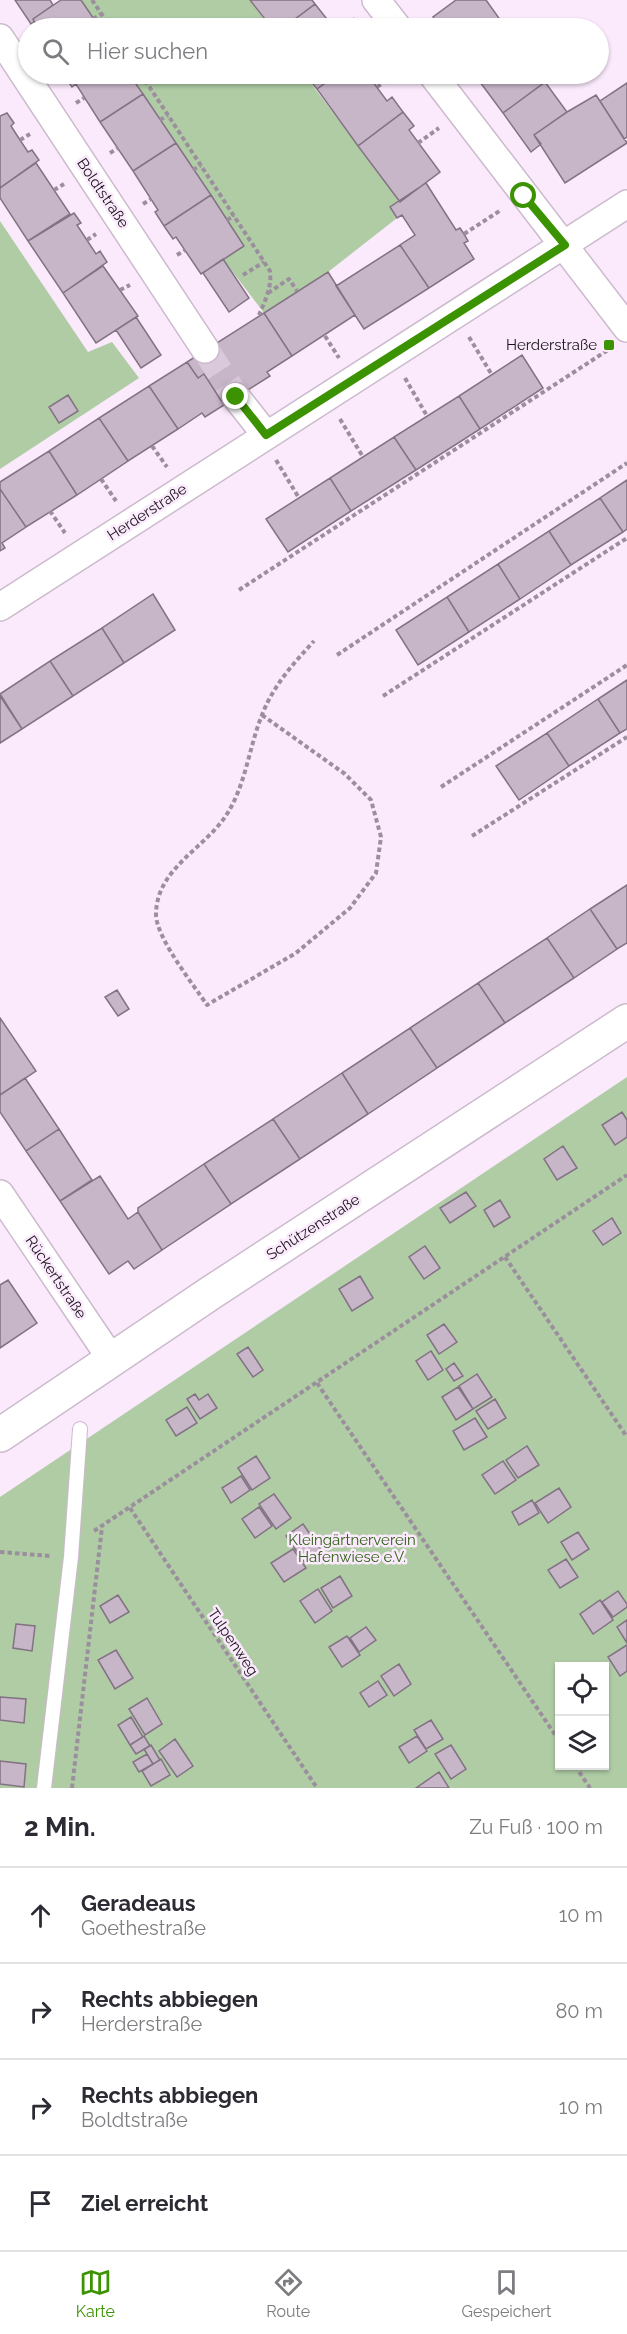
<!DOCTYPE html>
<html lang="de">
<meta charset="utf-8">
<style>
body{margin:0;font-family:Raleway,sans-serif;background:#f2f2f3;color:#2b2b33}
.controls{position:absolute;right:18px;bottom:18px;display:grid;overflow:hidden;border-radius:0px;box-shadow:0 2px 4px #0004}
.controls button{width:54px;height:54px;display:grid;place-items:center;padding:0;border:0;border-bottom:2px solid #e1e1e2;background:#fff;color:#2b2b33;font:30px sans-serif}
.stop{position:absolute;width:18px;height:18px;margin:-14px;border:4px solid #3c9301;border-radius:50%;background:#fff}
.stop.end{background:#3c9301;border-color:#fff;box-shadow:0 2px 6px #0008}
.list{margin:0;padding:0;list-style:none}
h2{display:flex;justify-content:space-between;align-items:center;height:78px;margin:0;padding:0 24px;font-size:26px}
h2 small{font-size:20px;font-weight:400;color:#7c7c81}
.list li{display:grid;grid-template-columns:39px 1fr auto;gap:18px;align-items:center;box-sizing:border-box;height:96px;padding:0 24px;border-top:2px solid #e1e1e2}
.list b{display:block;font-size:22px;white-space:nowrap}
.list p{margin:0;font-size:20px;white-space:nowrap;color:#7c7c81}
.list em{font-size:20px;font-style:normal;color:#7c7c81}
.icon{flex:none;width:33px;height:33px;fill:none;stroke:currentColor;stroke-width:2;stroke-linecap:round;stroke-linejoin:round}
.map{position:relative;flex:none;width:627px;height:1788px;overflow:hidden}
.search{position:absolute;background:#fff;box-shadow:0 2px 4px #0004;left:18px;right:18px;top:18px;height:66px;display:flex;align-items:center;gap:15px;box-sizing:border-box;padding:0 21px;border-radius:33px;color:#7c7c81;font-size:22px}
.sheet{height:462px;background:#fff}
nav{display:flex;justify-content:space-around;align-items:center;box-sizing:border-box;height:84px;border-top:2px solid #e1e1e2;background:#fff;font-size:16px;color:#7c7c81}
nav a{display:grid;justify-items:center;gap:3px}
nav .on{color:#3c9301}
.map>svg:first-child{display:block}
.green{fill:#afcca5;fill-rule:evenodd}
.building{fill:#c7b5c8;stroke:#827283;stroke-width:1.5}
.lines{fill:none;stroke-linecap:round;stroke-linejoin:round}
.street-tunnel{stroke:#d9c9da;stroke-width:27;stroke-dasharray:27 14;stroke-linecap:butt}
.lane-casing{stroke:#ccbacd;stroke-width:16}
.street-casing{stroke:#ccbacd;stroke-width:30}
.secondary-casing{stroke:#ccbacd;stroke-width:36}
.path{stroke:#9c8f9d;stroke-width:4;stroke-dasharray:4.5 3;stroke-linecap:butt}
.lane{stroke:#fff;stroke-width:14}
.street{stroke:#fff;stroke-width:27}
.secondary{stroke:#fff;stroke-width:33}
.route{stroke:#3c9301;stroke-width:8}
.poi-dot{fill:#3c9301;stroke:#fbe9fc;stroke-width:2}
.labels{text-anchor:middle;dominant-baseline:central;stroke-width:5;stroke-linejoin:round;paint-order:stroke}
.street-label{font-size:15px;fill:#191319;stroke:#fbe9fc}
.poi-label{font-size:15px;fill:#191319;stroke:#fbe9fc;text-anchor:end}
.park-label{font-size:15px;fill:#2d6314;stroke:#fbe9fc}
</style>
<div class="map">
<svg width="627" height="1788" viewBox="0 0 627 1788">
<rect width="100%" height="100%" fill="#fbe9fc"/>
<path class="green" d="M 81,0 L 250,0 L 271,28 L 100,28 Z
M 129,74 L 304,74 L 400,202 L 390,207 L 397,218 L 328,272 L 264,313 L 223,259 L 244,246 Z
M 0,221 L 88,352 L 112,342 L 139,378 L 0,469 Z
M 627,1077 L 627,1788 L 0,1788 L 0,1497 ZM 560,1666 L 604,1666 L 604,1766 L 560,1766 Z"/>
<path class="building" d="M 15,0 L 50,0 L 53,5 L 33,19 L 34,22 L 31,24 Z
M 61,0 L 81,0 L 100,28 L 38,28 L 33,19 Z
M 250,0 L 312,0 L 315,4 L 283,28 L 272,28 Z
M 456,0 L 486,0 L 506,28 L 441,28 L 433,17 Z
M 315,4 L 334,28 L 283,28 Z
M 63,74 L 129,74 L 143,94 L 100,122 L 76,84 L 72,87 Z
M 305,74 L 338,74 L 317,89 Z
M 338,74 L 367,74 L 387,101 L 392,97 L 403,112 L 358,146 L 317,89 Z
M 474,74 L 539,74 L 545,82 L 503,113 Z
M 545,82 L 567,112 L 534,135 L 541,144 L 531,152 L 503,113 Z
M 627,83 L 627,137 L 624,139 L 600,101 Z
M 143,94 L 176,143 L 133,171 L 100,122 Z
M 596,95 L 627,143 L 565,183 L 534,135 L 567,112 Z
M 403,112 L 414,126 L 409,130 L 440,172 L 400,202 L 358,146 Z
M 7,113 L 14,123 L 11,126 L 20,140 L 28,152 L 32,150 L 39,160 L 0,188 L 0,116 Z
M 176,143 L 211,195 L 164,226 L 155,212 L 158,210 L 133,171 Z
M 36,163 L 70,214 L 28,241 L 0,198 L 0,188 Z
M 426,183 L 456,230 L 460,228 L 464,234 L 468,241 L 464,243 L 474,259 L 429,288 L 400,245 L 415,235 L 402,215 L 397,218 L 390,207 Z
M 211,195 L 244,246 L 201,274 L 176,237 L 173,239 L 164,226 Z
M 74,213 L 81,223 L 77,225 L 96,254 L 100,251 L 107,262 L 63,293 L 28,241 Z
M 400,245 L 429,288 L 364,329 L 336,286 Z
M 223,259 L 249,298 L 229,312 L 203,273 Z
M 103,266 L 138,316 L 96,343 L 63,293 Z
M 328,272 L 355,315 L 292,356 L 264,313 Z
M 264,313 L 292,356 L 267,372 L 270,376 L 224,405 L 204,374 L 198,378 L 187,362 Z
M 136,317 L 161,355 L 141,368 L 116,330 Z
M 522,355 L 543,388 L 480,429 L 459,396 Z
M 187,362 L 198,378 L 204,374 L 224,405 L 205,417 L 202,413 L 178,429 L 149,386 Z
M 149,386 L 178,429 L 128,461 L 99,418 Z
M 68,395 L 78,411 L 59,423 L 49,407 Z
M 459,396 L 480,429 L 416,470 L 394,437 Z
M 99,418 L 128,461 L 77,495 L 49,451 Z
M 394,437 L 416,470 L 351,511 L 330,478 Z
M 49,451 L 77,495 L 26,527 L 0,489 L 0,482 Z
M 330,478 L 351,511 L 288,552 L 266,519 Z
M 627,480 L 627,529 L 623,532 L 600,498 Z
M 0,489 L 26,527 L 2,543 L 5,548 L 0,551 Z
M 600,498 L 623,532 L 571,565 L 549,531 Z
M 549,531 L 571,565 L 520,599 L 498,564 Z
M 498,564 L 520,599 L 469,632 L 447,597 Z
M 153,594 L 175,630 L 124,663 L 102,628 Z
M 447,597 L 469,632 L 418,665 L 396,630 Z
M 102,628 L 124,663 L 73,696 L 50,661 Z
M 50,661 L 73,696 L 22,729 L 0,694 Z
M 627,680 L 627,729 L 620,733 L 598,699 Z
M 0,696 L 22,729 L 0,743 Z
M 598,699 L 620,733 L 569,766 L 547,733 Z
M 547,733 L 569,766 L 519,800 L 496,766 Z
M 627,885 L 627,943 L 617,949 L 590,909 Z
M 590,909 L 617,949 L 574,978 L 547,938 Z
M 547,938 L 574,978 L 505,1023 L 478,983 Z
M 478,983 L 505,1023 L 437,1068 L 410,1028 Z
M 117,990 L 129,1009 L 118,1016 L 105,997 Z
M 0,1018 L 36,1071 L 0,1095 Z
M 410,1028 L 437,1068 L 368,1114 L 342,1073 Z
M 342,1073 L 368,1114 L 300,1159 L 273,1119 Z
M 25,1078 L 59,1129 L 26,1151 L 0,1112 L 0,1095 Z
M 622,1112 L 627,1120 L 627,1137 L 615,1145 L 602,1125 Z
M 273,1119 L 300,1159 L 231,1204 L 204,1164 Z
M 59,1129 L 92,1180 L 60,1201 L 26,1151 Z
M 563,1146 L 577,1168 L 557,1180 L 544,1159 Z
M 204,1164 L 231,1204 L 162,1250 L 138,1212 L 138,1208 Z
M 100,1176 L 128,1219 L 138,1212 L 162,1250 L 134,1269 L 128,1261 L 109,1274 L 60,1201 Z
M 466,1192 L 476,1206 L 450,1223 L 440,1208 Z
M 500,1200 L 510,1217 L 494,1227 L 484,1210 Z
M 612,1218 L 621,1233 L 603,1245 L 593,1231 Z
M 425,1246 L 440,1268 L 424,1279 L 409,1257 Z
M 360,1276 L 373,1298 L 352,1311 L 339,1289 Z
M 8,1280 L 37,1323 L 0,1348 L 0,1285 Z
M 444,1324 L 457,1342 L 439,1354 L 427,1335 Z
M 248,1347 L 263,1370 L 253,1377 L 237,1354 Z
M 431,1351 L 443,1370 L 428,1380 L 416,1361 Z
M 454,1363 L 463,1376 L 454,1381 L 446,1369 Z
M 477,1374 L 492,1397 L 473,1409 L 459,1386 Z
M 458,1387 L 473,1409 L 456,1420 L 442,1397 Z
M 195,1394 L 199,1400 L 208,1394 L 217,1408 L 200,1419 L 187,1399 Z
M 495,1399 L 506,1418 L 488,1429 L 476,1411 Z
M 187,1407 L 197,1423 L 176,1436 L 166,1420 Z
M 475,1418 L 487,1437 L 464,1450 L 453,1431 Z
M 527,1446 L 539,1465 L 518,1478 L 506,1460 Z
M 256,1456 L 270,1478 L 252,1490 L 238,1468 Z
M 503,1461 L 516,1480 L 495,1494 L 482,1475 Z
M 241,1476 L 250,1490 L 231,1503 L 222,1488 Z
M 559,1488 L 571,1507 L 548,1523 L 535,1503 Z
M 274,1494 L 291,1518 L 276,1529 L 259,1504 Z
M 532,1500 L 539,1513 L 519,1525 L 512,1512 Z
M 259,1507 L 272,1526 L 255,1538 L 242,1519 Z
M 303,1524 L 322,1551 L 305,1563 L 286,1536 Z
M 578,1532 L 589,1549 L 572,1560 L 561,1542 Z
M 293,1549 L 306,1568 L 284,1582 L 271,1563 Z
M 566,1559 L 578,1577 L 560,1588 L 548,1570 Z
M 340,1576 L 352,1596 L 333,1608 L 321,1588 Z
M 318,1589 L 332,1611 L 315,1623 L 300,1601 Z
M 618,1591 L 627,1604 L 627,1607 L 613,1617 L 602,1602 Z
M 118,1595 L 129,1612 L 110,1623 L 100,1606 Z
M 600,1600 L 613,1620 L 593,1634 L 580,1614 Z
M 627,1620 L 627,1643 L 617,1627 Z
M 16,1624 L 35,1626 L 32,1651 L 13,1648 Z
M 366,1627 L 376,1640 L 359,1652 L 350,1638 Z
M 347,1636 L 360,1655 L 342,1667 L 329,1647 Z
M 627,1645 L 627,1671 L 620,1676 L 608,1657 Z
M 116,1650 L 133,1678 L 115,1689 L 98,1660 Z
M 399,1664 L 411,1684 L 394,1696 L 381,1676 Z
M 378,1681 L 387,1695 L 369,1707 L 360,1693 Z
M 0,1697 L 26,1699 L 24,1723 L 0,1720 Z
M 147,1698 L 162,1724 L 145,1735 L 129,1709 Z
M 131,1717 L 143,1737 L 130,1745 L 118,1725 Z
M 431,1720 L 443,1739 L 426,1749 L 414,1730 Z
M 144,1736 L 150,1746 L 136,1754 L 130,1745 Z
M 417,1736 L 427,1751 L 409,1763 L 399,1747 Z
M 175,1739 L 193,1766 L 177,1777 L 159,1751 Z
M 151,1745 L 160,1760 L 153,1764 L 144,1749 Z
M 451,1745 L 466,1769 L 451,1779 L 435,1754 Z
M 147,1754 L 153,1764 L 139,1772 L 133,1762 Z
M 161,1759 L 170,1775 L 151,1786 L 142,1771 Z
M 0,1761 L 26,1764 L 24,1787 L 0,1784 Z
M 439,1772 L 449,1788 L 416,1788 Z"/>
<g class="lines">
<path class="street-tunnel" d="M 205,349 L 236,397"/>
<g class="lane-casing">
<path id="lane" d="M 44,1788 L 71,1557 L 80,1429"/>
</g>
<g class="street-casing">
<path id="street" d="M 376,0 L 398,28
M 0,38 L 205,349
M 432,74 L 627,328
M 236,397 L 266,435
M 0,607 L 627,204
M 0,1194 L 112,1360"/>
</g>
<g class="secondary-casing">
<path id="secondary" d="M 0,1435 L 212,1292 L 627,1021"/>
</g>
<path class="path" d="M 92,0 L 111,28
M 93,19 L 101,14
M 341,28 L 355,19
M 141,74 L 270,271 C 272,287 265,301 259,315
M 377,87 L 395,74
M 76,103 L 84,98
M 160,120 L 168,115
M 20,140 L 30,134
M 418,143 L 439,128
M 110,153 L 118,148
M 193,170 L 201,165
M 54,190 L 64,184
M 143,204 L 151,199
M 227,220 L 234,216
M 464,234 L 501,210
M 87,240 L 96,234
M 177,255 L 185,250
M 243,275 L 264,262
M 120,290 L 130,285
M 268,293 L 289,279 L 297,291
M 325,336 L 339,358
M 469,337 L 492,375
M 405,378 L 427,416
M 340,419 L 363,457
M 152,446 L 167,467
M 276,460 L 299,498
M 101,479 L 116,501
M 50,511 L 65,533
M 239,590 L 611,348
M 337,655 L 627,463
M 383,696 L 627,538
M 262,715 L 345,774 L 371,800 L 381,837 L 376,873 L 350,908 L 296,953 L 207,1005 C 193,984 157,939 156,915 C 156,868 205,849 227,814 C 246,784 249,747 262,715 C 273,686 293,664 314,641
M 441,787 L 627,665
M 472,836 L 627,737
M 505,1257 L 627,1437
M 317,1383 L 560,1742
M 130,1508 L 317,1788
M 94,1531 L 627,1175
M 0,1552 L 50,1556
M 575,1766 L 590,1788
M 72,1788 L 102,1527"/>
<use href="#lane" class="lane"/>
<use href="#street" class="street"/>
<use href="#secondary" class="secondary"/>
</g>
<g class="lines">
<path class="route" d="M 236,397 L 266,435 L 565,245 L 524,196"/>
</g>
<rect class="poi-dot" x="603" y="339" width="12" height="12" rx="3"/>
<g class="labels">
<g class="street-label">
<text transform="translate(103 193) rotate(56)">Boldtstraße</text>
<text transform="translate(147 512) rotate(-33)">Herderstraße</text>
<text transform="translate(313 1227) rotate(-33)">Schützenstraße</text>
<text transform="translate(56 1277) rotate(56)">Rückertstraße</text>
<text transform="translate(233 1642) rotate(56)">Tulpenweg</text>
</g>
<g class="poi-label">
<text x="597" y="345">Herderstraße</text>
</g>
<g class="park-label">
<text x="352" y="1540">Kleingärtnerverein<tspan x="352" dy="17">Hafenwiese e.V.</tspan></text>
</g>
</g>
</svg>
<div class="controls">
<button><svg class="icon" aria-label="locate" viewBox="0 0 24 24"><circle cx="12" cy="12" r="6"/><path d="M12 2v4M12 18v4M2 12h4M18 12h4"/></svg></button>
<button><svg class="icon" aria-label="layers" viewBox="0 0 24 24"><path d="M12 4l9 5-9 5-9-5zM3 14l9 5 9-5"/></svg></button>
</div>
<div class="stop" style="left:524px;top:196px"></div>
<div class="stop end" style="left:236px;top:397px"></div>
<div class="search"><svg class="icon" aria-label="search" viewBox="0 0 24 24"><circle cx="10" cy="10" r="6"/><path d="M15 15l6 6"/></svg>Hier suchen</div>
</div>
<section class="sheet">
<h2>2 Min.<small>Zu Fuß · 100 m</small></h2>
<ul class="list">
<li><svg class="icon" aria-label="ahead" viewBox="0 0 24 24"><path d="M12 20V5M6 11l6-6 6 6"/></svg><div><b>Geradeaus</b><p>Goethestraße</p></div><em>10 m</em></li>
<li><svg class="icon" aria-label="right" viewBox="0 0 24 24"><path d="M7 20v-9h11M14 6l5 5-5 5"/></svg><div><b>Rechts abbiegen</b><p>Herderstraße</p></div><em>80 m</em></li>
<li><svg class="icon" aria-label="right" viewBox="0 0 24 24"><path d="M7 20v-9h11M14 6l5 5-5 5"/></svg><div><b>Rechts abbiegen</b><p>Boldtstraße</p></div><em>10 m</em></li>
<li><svg class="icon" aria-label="arrive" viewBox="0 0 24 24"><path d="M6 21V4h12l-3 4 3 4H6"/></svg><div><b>Ziel erreicht</b></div></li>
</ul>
</section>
<nav>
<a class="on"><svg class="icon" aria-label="map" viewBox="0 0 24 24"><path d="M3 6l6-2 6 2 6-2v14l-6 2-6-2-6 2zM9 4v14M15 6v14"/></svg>Karte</a>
<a><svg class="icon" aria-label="directions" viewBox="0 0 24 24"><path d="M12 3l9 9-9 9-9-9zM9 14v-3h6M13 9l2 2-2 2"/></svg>Route</a>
<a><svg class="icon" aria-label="saved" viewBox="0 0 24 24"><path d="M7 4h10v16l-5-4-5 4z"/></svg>Gespeichert</a>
</nav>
